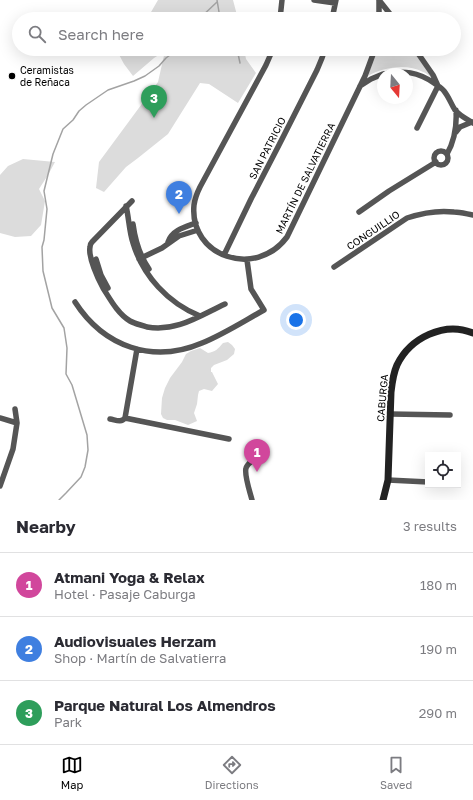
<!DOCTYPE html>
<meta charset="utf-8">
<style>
body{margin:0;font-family:"Golos Text",sans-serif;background:#f2f2f3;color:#2b2b33}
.controls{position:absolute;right:12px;bottom:12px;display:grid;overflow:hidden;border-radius:0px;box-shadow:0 4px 16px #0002}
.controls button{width:36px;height:36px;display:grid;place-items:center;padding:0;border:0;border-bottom:1px solid #e1e1e2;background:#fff;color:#2b2b33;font:20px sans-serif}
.compass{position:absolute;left:377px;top:68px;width:36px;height:36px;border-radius:50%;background:#fff;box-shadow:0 4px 16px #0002;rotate:162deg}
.you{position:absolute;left:296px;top:320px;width:14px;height:14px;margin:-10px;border:3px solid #fff;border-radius:50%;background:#1a73e8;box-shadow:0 0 0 6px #1a73e833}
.badge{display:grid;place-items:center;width:26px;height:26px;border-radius:50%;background:#000;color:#fff;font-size:13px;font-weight:700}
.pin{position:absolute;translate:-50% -33px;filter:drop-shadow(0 1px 2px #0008)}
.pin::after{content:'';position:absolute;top:21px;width:14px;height:12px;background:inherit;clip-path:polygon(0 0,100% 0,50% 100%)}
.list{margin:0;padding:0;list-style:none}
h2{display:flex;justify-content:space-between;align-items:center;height:52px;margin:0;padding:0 16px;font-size:17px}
h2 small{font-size:13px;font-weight:400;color:#7c7c81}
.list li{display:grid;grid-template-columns:26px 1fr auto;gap:12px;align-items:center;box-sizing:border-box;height:64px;padding:0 16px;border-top:1px solid #e1e1e2}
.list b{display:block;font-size:15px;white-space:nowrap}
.list p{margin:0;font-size:13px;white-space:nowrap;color:#7c7c81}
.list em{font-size:13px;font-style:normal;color:#7c7c81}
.icon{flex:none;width:22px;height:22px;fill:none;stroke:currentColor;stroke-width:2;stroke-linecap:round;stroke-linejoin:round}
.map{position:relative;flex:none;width:473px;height:500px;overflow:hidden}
.search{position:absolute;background:#fff;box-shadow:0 4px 16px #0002;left:12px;right:12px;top:12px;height:44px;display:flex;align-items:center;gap:10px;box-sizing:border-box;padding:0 14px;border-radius:22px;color:#7c7c81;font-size:15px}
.sheet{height:244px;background:#fff}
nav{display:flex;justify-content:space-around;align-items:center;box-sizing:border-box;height:56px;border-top:1px solid #e1e1e2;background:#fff;font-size:11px;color:#7c7c81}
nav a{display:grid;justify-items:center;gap:2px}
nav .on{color:#000}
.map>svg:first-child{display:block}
.green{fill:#dcdcdc}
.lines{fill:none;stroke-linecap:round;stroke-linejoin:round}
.stream{stroke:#a3a3a3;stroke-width:1.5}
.street{stroke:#555;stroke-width:5.5}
.secondary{stroke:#222;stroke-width:7}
.poi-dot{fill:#000;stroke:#fff;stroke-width:1.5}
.labels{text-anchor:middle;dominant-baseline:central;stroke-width:3.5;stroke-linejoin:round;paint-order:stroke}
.poi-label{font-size:10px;fill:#000;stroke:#fff;text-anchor:start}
.street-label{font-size:10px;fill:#000;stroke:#fff}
</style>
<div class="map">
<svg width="473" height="500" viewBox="0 0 473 500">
<rect width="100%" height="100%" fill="#fff"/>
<path class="green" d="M 158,0 L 233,0 L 238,19 L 147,19 Z
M 116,49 L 244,49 L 246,59 L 256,73 L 238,103 L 209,84 L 200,83 L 168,134 L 138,158 L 126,167 L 104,192 L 96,188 L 99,162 L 158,82 L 165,51 L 154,58 L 133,76 L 124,64 Z
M 376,49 L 412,49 L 433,79 C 430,77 427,73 423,72 C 407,63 383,67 368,76 Z
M 23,159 L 55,162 L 48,175 L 39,189 L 45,201 L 41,225 L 31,236 L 15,237 L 0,233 L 0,175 L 8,166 Z
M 228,342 L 232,345 L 235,349 L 234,354 L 227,360 L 214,365 L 211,368 L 211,372 L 212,372 L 218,384 L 212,391 L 204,389 L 199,391 L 198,395 L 197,404 L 194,413 L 197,421 L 188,425 L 175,420 L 167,420 L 163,418 L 161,414 L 162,398 L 165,388 L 170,378 L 182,362 L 186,354 L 191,351 L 200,348 L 208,353 C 215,352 218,349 223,343 Z"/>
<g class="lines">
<path class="stream" d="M 217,0 L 219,12 L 223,19
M 199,19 L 217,2
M 237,49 L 240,63
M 59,500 L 66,493 L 81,477 L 85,467 L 88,450 L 87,435 L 72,385 L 66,374 L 67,348 L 64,328 L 52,308 L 43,271 L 42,247 L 44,240 L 47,209 L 44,191 L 53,154 L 63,129 L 73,120 L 79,111 L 86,105 L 108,90 L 134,81 L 145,76 L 159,66 L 166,58 L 174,52 L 176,49"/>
<path class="street" d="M 314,0 L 335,3
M 379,0 L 394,19
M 280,19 L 282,0
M 332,19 L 336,0
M 379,19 L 379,0
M 273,49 L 266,65 L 200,187 C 197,193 195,198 194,205 C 189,257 256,279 287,237 L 365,76 L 375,49
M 415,49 L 433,75 L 438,86 L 417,128
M 384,74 C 404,70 418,72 434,83 C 438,86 442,88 444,91 C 449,97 451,104 455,110 C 460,116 467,119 473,123
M 360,86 L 371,79 L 383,74
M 456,132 L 460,127 L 472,122
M434 158a7 7 0 1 1 14 0a7 7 0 1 1-14 0Z
M 447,154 C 455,140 457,126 456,110
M 132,201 L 92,242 C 91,243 90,245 90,247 C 88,257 98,279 103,288 C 110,299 118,314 130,321 C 135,324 142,325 147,327 C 177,332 199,316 225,304
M 126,206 C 129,218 129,231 133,243 C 143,276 168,303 200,316
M 359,212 L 389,191 L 436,162
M 133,224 C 135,239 140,256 149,269
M 168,242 C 172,230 185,227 196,223
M 224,255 L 251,199 L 279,145 L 317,70 L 322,58 L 325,49
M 96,259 L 101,275 L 108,288
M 139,259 L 162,248 L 179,236 L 198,230
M 334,267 L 407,218 C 422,213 438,210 454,212 C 460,212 467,214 473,215
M 75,302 C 104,347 153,364 202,343 C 224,334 244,321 264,310 L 251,289 L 247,260
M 390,414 L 450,415
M 0,418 L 17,423
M 125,418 L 229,439
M 110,419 C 116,420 121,423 125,418 L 137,349
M 388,480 L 428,482
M 0,486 L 13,449 L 17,423 L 15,409
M 252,500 C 250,492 244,475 246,468 C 247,464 252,461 255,458"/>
<path class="secondary" d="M 383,500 L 388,480 L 391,392 C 392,383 393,374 397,365 C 410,338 444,321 473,333"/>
</g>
<circle class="poi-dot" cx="12" cy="76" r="4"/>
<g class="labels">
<g class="poi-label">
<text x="20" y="70">Ceramistas<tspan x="20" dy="12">de Reñaca</tspan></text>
</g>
<g class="street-label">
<text transform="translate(267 148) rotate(-63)">SAN PATRICIO</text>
<text transform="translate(305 178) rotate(-64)">MARTÍN DE SALVATIERRA</text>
<text transform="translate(373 230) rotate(-34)">CONGUILLIO</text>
<text transform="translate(382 398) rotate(-85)">CABURGA</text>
</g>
</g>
</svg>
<div class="controls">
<button><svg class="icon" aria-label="locate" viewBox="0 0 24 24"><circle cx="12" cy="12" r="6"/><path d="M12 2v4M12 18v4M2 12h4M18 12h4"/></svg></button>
</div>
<svg class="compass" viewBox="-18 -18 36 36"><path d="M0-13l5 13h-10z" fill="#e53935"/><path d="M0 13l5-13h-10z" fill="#7c7c81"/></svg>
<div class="you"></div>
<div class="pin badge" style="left:257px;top:472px;background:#d1479c">1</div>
<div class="pin badge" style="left:179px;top:214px;background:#3f7fe0">2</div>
<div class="pin badge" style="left:154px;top:118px;background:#2e9e5b">3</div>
<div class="search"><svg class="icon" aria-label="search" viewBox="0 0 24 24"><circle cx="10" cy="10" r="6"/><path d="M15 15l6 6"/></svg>Search here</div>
</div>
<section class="sheet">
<h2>Nearby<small>3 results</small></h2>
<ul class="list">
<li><span class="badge" style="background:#d1479c">1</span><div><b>Atmani Yoga &amp; Relax</b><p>Hotel · Pasaje Caburga</p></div><em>180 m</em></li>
<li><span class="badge" style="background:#3f7fe0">2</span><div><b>Audiovisuales Herzam</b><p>Shop · Martín de Salvatierra</p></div><em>190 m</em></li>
<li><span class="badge" style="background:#2e9e5b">3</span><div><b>Parque Natural Los Almendros</b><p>Park</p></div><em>290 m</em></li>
</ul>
</section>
<nav>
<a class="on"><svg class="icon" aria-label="map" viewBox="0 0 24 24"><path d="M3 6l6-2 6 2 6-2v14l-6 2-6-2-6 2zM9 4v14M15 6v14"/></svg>Map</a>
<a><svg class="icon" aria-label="directions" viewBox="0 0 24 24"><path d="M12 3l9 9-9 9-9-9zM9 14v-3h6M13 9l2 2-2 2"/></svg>Directions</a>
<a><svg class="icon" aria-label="saved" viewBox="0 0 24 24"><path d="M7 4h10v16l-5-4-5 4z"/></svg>Saved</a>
</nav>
